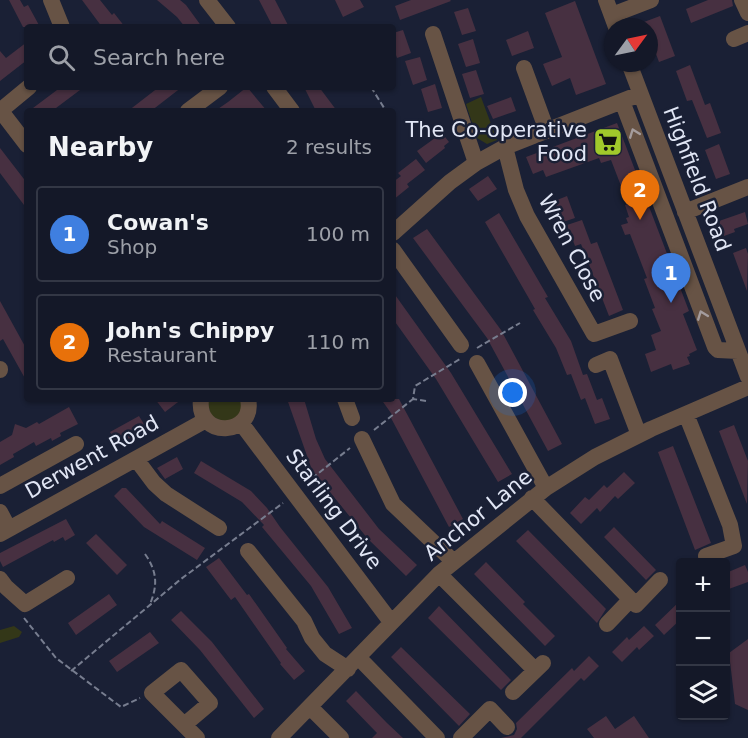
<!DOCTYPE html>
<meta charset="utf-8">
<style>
body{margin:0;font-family:"DejaVu Sans",sans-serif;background:#212534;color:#f1f3f6}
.controls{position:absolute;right:18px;bottom:18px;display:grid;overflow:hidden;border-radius:6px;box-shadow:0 2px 4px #0004}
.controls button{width:54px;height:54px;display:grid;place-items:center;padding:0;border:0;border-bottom:2px solid #333745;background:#141828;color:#f1f3f6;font:30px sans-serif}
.compass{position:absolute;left:604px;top:18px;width:54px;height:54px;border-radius:50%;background:#141828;box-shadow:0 2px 4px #0004;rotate:57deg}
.you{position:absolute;left:513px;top:393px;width:21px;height:21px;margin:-15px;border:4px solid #fff;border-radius:50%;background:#1a73e8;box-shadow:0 0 0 9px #1a73e833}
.badge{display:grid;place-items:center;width:39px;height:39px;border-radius:50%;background:#8c9099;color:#fff;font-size:20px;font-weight:700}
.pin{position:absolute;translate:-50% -50px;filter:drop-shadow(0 2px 3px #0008)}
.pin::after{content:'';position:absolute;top:32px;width:21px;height:18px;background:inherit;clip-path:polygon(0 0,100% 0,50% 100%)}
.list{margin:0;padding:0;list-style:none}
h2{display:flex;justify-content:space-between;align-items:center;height:78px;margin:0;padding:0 24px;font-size:26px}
h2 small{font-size:20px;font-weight:400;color:#9da0a8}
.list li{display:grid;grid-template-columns:39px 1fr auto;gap:18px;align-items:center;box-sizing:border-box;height:96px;margin:0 12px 12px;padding:0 12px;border:2px solid #333745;border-radius:6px}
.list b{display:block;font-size:22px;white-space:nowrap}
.list p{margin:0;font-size:20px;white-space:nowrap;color:#9da0a8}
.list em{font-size:20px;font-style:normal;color:#9da0a8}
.icon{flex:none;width:33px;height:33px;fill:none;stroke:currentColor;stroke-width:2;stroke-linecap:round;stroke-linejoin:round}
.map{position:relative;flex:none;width:748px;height:738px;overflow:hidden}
.search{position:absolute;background:#141828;box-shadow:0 2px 4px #0004;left:24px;top:24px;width:372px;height:66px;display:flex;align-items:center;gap:15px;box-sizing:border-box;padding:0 21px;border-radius:6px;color:#9da0a8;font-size:22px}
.panel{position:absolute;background:#141828;box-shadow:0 2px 4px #0004;left:24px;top:108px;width:372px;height:294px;border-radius:6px}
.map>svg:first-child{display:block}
.green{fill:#333718}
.building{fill:#473041}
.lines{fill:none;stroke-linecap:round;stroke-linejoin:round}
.path{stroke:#777d8f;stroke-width:2;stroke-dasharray:6 3;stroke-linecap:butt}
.minor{stroke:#675345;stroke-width:16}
.oneway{stroke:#a49c9d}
.labels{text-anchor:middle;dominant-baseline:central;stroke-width:5;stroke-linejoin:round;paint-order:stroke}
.poi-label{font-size:21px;fill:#e1e6f5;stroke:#1a2035;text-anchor:end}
.street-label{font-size:21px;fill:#e1e6f5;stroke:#1a2035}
</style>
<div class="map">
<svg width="748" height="738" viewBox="0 0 748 738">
<rect width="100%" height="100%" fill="#1a2035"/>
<path class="green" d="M 481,97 L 497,140 L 487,144 L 477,138 L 466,104 Z
M 207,399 L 243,399 L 242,413 L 227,423 L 211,416 Z
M 14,626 L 22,632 L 19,637 L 0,643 L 0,630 Z"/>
<path class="building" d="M 9,0 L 20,0 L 24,7 L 28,5 L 40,27 L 23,27 Z
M 82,0 L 100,0 L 112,15 L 114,13 L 125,27 L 102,27 Z
M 157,0 L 180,0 L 186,5 L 202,27 L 185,27 L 177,17 Z
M 259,0 L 275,0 L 289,27 L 273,27 Z
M 335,0 L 360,0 L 364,7 L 343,17 Z
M 411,0 L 450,0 L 451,1 L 400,20 L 395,6 Z
M 708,0 L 732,0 L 733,6 L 691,23 L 686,9 Z
M 575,1 L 606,84 L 576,95 L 570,78 L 552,86 L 543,64 L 562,57 L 545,13 Z
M 468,8 L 476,31 L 462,35 L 454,12 Z
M 660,16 L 675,56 L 659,62 L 649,35 L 649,27 L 646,27 L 644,22 Z
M 403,30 L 411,53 L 397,58 L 393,46 L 393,33 Z
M 528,31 L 534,48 L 512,56 L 506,40 Z
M 473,39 L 480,63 L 466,67 L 458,44 Z
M 27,42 L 27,60 L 0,81 L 0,51 L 6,58 Z
M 420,57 L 427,80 L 413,85 L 405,61 Z
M 690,65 L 705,105 L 710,103 L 721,133 L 707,138 L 692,100 L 687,101 L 676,71 Z
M 476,70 L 484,94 L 470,98 L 462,74 Z
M 435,84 L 442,108 L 428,112 L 421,89 Z
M 61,87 L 84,87 L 52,111 L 29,111 Z
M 159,87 L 182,87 L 151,111 L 128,111 Z
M 247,87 L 267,111 L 215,111 L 228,102 Z
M 304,87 L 319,87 L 337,111 L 316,111 Z
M 511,97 L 516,111 L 493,119 L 487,106 Z
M 617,123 L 689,311 L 683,314 L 697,350 L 689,354 L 690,356 L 687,357 L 690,364 L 673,370 L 671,364 L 651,372 L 645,354 L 656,350 L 651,335 L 661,331 L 652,309 L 655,308 L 644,279 L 647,278 L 630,234 L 625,235 L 621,225 L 628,223 L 626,218 L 629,217 L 625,205 L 628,204 L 611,160 L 601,163 L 599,158 L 546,177 L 543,170 L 533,174 L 526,157 Z
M 442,133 L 449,142 L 444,146 L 445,148 L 426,163 L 417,151 Z
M 719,144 L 730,174 L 716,179 L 705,150 Z
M 0,148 L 27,183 L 27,209 L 0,173 Z
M 416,159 L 425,170 L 407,184 L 409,187 L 393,200 L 393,182 L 401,176 L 398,173 Z
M 488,176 L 497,189 L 478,201 L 469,189 Z
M 567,196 L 575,218 L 560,223 L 552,202 Z
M 745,212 L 748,224 L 734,229 L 735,232 L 724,236 L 719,221 Z
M 499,213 L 548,297 L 545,298 L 571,341 L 583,375 L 587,374 L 597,400 L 602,398 L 610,419 L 595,424 L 585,398 L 581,400 L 571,374 L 567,375 L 556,348 L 533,310 L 535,309 L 485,222 Z
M 582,220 L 591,244 L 597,242 L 623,310 L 609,316 L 581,244 L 575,246 L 567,225 Z
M 427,229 L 501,330 L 562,444 L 548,451 L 487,338 L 413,238 Z
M 746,248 L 748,254 L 747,291 L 733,253 Z
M 393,292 L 451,373 L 512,474 L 498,482 L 436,379 L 393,319 Z
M 0,301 L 27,350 L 27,382 L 3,339 L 0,341 Z
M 155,399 L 182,399 L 165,412 Z
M 287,399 L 304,399 L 316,439 L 325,459 L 379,529 L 417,565 L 406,576 L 368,539 L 312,470 Z
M 381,399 L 399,399 L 463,519 L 449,527 L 391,418 L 393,416 Z
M 69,407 L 78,424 L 60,433 L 61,436 L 52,441 L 51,438 L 36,446 L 34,442 L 15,453 L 13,454 L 14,457 L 0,465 L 0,442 L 12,435 L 15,424 L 26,428 L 37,422 L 39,424 Z
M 139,416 L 147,429 L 117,445 L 110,432 Z
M 734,425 L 748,461 L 747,504 L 719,431 Z
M 673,446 L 711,543 L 695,550 L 658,452 Z
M 177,457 L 183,469 L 165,479 L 157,468 Z
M 201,461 L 251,491 L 267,508 L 280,527 L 328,587 L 352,628 L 339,634 L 311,586 L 262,527 L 264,525 L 242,502 L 194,473 Z
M 624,472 L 635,483 L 618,499 L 615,496 L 600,512 L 597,508 L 581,524 L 570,513 L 585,497 L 589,500 L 604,485 L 607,488 Z
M 122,488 L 126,488 L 160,524 L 162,521 L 205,548 L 197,560 L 144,527 L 114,496 Z
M 66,519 L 75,535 L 65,541 L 63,537 L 54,542 L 53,540 L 3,567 L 0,561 L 0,553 Z
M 614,527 L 656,570 L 646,580 L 604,537 Z
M 528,530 L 606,609 L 597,623 L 516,541 Z
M 96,534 L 127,565 L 117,575 L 86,543 Z
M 219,558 L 247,595 L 249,594 L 287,648 L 286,649 L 305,671 L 294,680 L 280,664 L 281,663 L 235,597 L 231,600 L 206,567 Z
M 486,562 L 525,602 L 523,604 L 555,636 L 545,646 L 474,574 Z
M 745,565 L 748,572 L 748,582 L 726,590 L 726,573 Z
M 109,594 L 117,605 L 76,635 L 68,623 Z
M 681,600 L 681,619 L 664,635 L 655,625 Z
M 439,606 L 511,680 L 501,690 L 428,618 Z
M 181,611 L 212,642 L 264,709 L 254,718 L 200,650 L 171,620 Z
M 644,626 L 654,636 L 639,650 L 637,647 L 622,662 L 612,652 L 627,637 L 629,640 Z
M 150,632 L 159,643 L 117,672 L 109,661 Z
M 748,639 L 748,710 L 735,704 L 729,653 Z
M 401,647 L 470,714 L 459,726 L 391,657 Z
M 589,656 L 599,666 L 584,681 L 581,678 L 521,738 L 501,738 L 514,735 L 517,729 L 516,723 L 572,668 L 574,671 Z
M 356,691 L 387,723 L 403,738 L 372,738 L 377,733 L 346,701 Z
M 606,716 L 615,729 L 634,716 L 649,738 L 594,738 L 587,729 Z"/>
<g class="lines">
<path class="path" d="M 371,87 L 386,111
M 393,125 L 393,130
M 477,348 L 520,323
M 426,401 L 413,399 L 415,386 L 460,359
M 374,430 L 413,399
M 305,484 L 350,448
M 145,554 C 157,571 158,585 150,604
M 24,618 L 56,658 L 121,707 L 140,698
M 71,671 L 181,579 L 283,503"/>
<path class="minor" d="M 51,0 L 62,27
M 207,0 L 228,27
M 606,0 L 616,27
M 742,0 L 748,13
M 612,15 L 651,0
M 433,34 L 476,163
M 734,39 L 748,33
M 629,63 L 748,377
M 524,68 L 547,131
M 274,87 L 292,111
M 622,101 L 715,347 L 718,350 L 738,351
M 0,110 L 27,145
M 0,111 L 29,87
M 188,111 L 220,87
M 505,147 L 516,190 L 527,216 L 594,334 L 630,321
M 685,212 L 748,187
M 393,233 L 450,182 L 476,163 L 505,147 L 640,94
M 393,250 L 461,345
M 477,363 L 546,488
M 596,365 L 610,359 L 639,435
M 0,369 L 0,370
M 201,399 C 196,440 256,436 248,399
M 345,399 L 352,418
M 686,414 L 730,525 L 734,546 L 706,556
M 241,423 L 391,622
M 362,439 L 393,504 L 454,562
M 136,459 L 154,483 L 166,494 L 219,528
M 0,486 L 76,444
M 532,498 L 636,605 L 660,580
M 0,512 L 9,529
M 0,534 L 206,420
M 248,551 L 304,621 L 312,638 L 325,654 L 348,669
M 439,574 L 535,670
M 0,579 L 6,587 L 25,604 L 67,578
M 607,624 L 630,600
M 359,658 L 437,738
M 513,692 L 543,663
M 310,707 L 341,738
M 184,725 L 210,703 L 181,670 L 152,693 L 197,738
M 279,738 L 439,574 L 546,488 L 595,457 L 651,429 L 748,387
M 461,738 L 490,709 L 507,727"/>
</g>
<defs><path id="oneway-chevron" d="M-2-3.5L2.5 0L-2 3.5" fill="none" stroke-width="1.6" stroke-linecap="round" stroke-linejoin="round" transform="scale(1.5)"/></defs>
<g class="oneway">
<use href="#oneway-chevron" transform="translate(634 133) rotate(-111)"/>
<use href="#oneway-chevron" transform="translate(702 315) rotate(-111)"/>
</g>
<defs>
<g id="supermarket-square" transform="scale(1.5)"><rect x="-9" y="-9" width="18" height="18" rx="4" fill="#a1c92b" stroke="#1a2035"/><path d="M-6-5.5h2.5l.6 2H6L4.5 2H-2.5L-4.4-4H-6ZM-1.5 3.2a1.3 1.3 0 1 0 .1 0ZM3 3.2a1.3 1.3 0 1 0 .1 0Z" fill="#111"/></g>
</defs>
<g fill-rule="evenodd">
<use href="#supermarket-square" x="608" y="142"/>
</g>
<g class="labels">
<g class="poi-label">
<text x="587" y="130">The Co-operative<tspan x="587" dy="24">Food</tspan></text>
</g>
<g class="street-label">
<text transform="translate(697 179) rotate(69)">Highfield Road</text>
<text transform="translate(572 248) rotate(62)">Wren Close</text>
<text transform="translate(92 457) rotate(-29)">Derwent Road</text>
<text transform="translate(334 509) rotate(53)">Starling Drive</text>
<text transform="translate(478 515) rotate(-39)">Anchor Lane</text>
</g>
</g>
</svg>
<div class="controls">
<button>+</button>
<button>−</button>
<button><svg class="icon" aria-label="layers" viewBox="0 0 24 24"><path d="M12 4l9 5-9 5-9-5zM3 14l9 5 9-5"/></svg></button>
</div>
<svg class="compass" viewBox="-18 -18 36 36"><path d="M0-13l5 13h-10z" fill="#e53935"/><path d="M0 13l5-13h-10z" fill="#9da0a8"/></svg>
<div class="you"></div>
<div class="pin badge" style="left:671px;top:303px;background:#3f7fe0">1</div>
<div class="pin badge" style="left:640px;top:220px;background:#e8710a">2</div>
<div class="search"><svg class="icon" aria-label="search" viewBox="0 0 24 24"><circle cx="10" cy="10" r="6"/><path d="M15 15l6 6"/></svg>Search here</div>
<section class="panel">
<h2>Nearby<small>2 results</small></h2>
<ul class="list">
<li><span class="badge" style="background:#3f7fe0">1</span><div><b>Cowan's</b><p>Shop</p></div><em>100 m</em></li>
<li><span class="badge" style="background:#e8710a">2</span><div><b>John's Chippy</b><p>Restaurant</p></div><em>110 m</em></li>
</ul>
</section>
</div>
